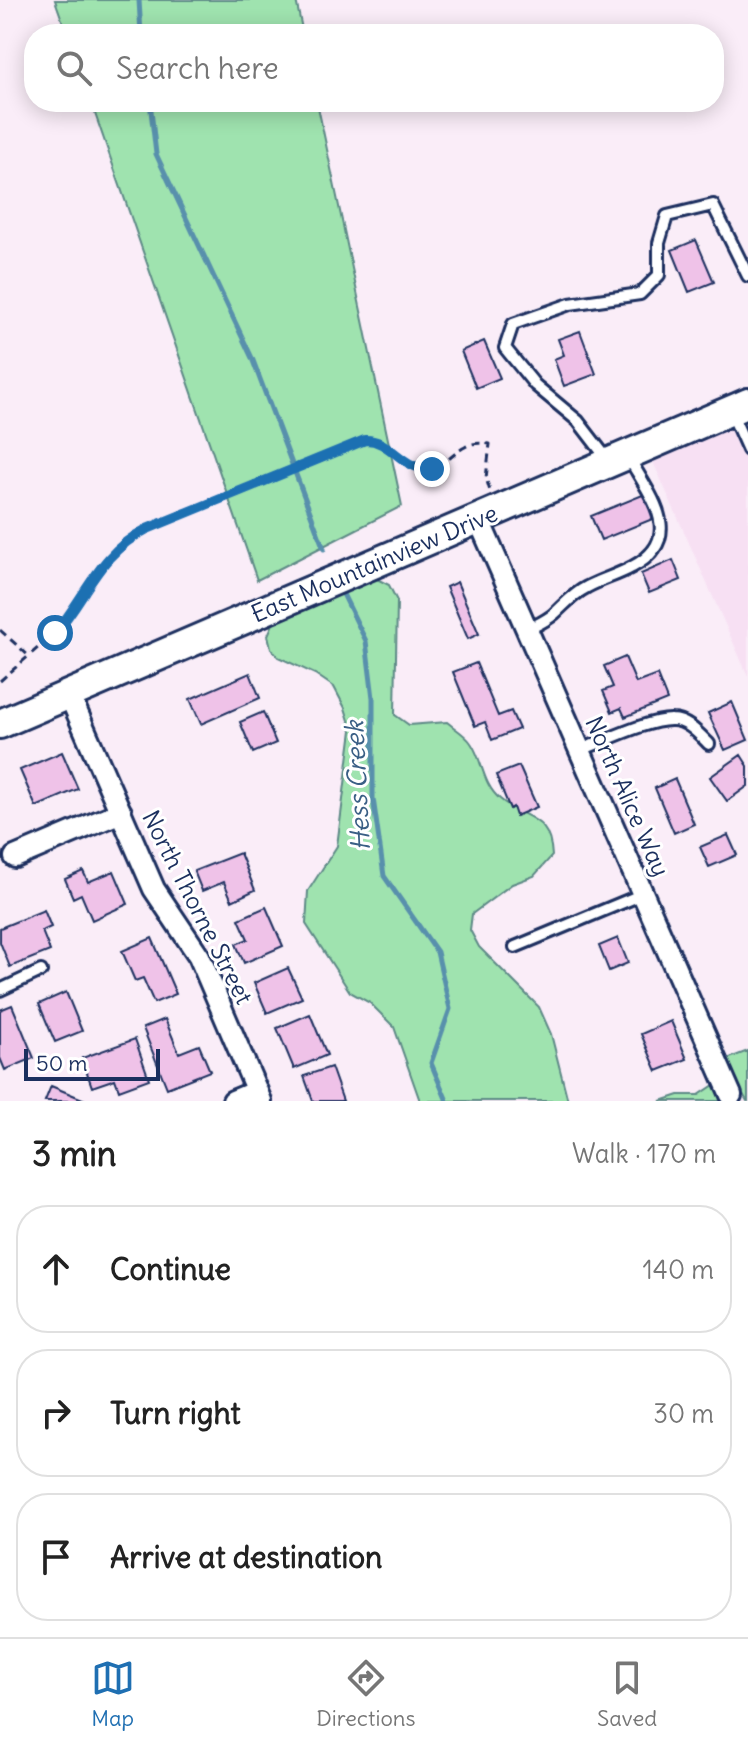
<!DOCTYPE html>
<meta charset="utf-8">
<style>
body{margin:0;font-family:Delius,sans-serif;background:#f6f6f6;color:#222}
.scale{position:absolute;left:24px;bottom:20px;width:136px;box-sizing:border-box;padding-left:8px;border:4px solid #1b2f5e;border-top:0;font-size:22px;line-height:28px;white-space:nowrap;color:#1b2f5e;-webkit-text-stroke:6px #fff;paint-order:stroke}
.stop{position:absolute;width:24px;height:24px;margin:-18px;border:6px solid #1f6fb2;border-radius:50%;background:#fff}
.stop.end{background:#1f6fb2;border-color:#fff;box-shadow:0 2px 8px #0008}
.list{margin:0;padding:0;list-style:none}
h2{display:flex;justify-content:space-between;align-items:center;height:104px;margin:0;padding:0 32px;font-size:34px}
h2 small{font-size:26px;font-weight:400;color:#767676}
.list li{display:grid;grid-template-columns:52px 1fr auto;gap:24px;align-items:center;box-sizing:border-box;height:128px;margin:0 16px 16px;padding:0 16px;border:2px solid #e0e0e0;border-radius:32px}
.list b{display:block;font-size:30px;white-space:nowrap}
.list em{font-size:26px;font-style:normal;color:#767676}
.icon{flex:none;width:44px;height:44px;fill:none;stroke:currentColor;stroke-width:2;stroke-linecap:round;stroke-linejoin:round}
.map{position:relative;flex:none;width:748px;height:1101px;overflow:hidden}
.search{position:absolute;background:#fff;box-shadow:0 4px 20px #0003;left:24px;right:24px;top:24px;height:88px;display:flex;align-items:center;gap:20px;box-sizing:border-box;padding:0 28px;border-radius:32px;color:#767676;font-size:30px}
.sheet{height:536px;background:#fff}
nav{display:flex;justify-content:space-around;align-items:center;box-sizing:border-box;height:112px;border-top:2px solid #e0e0e0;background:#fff;font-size:22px;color:#767676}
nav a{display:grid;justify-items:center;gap:4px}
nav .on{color:#1f6fb2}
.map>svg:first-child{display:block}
.built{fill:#f7e0f3}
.green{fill:#9fe3af;stroke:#5d8986;stroke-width:2}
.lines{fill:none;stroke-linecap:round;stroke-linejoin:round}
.stream{stroke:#5990ac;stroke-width:5}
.building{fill:#efc2e8;stroke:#1b2f5e;stroke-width:2}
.service-casing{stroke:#1b2f5e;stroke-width:16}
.minor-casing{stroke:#1b2f5e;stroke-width:26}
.secondary-casing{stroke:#1b2f5e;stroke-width:34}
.path{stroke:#1b2f5e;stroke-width:3;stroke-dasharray:8 6;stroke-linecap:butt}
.service{stroke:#fff;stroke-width:10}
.minor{stroke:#fff;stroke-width:20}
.secondary{stroke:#fff;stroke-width:28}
.route{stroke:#1f6fb2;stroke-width:10}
.labels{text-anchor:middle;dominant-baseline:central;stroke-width:6;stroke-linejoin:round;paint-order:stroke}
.street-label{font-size:24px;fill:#1b2f5e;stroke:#fff}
.water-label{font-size:26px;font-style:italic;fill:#3a5f85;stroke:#fff}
</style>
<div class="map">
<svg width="748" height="1101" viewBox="0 0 748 1101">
<rect width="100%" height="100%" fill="#faedf8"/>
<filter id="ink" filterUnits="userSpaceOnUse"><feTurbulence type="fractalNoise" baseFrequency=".0125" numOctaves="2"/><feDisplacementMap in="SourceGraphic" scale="16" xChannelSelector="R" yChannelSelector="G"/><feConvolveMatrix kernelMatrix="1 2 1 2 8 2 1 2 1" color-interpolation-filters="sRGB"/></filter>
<g filter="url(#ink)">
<path class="built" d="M 748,402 L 748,676 L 646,446 Z"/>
<path class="green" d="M 55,0 L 296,0 L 303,34 L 67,34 Z
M 91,102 L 317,102 L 402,506 L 257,580 Z
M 373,577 L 389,585 L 397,601 L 395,715 L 409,725 L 447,722 C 454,728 466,735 471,743 C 483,760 482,784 500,799 C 526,821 550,814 552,856 L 534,876 L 512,884 L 472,914 L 470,930 L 479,947 L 539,1007 L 551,1034 L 568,1101 L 420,1101 L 394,1027 L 370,1003 L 350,992 L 306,924 L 308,891 L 337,846 L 352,730 L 345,708 L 334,687 L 315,674 L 278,657 L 271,648 L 268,635 L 275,619 Z
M 748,1051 L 748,1101 L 747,1101 L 734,1078 L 727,1059 Z
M 717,1083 L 727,1101 L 661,1101 L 679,1095 L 699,1095 Z"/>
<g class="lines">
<path class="stream" d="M 139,0 L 141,34
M 150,102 L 156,154 L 252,358 L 324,549
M 343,594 L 366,641 L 373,698 L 373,798 L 384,876 L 437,952 L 450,1009 L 431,1063 L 447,1101"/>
</g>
<path class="building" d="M 696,240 L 714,282 L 689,292 L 672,250 Z
M 580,331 L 596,374 L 564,386 L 554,359 L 564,355 L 558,339 Z
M 484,341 L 500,378 L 476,388 L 461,351 Z
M 645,494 L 655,518 L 601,540 L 591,516 Z
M 673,560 L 681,580 L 649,593 L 641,574 Z
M 457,582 L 479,634 L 468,639 L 446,587 Z
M 625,657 L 636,683 L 657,675 L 667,700 L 625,717 L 621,708 L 612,712 L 603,691 L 613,687 L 604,666 Z
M 476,663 L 498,716 L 511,711 L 519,729 L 492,740 L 485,722 L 475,726 L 453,672 Z
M 250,673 L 260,698 L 201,724 L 190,699 Z
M 732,702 L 748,740 L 725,750 L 708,713 Z
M 263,712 L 276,743 L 253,753 L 240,722 Z
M 62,752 L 78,789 L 36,807 L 20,770 Z
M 741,755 L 748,766 L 748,786 L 727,801 L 710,777 Z
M 519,766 L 537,807 L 516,816 L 513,807 L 510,809 L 496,775 Z
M 675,779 L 694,824 L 674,833 L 655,788 Z
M 728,835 L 737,855 L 709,867 L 700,847 Z
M 240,853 L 255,890 L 232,901 L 224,882 L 202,891 L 194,871 Z
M 83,871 L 88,882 L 114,871 L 128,904 L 92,920 L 81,894 L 73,898 L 65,879 Z
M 266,907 L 283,946 L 244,963 L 236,944 L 248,939 L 239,919 Z
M 44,910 L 51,927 L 42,931 L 50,951 L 10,967 L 0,942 L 0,928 Z
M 152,938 L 176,994 L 154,1003 L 143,978 L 135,981 L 122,951 Z
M 618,938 L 628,963 L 609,971 L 599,946 Z
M 288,968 L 302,998 L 267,1013 L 254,983 Z
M 66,992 L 82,1031 L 55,1042 L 39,1004 Z
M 12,1005 L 34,1058 L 5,1070 L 0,1058 L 0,1010 Z
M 310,1014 L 327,1055 L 294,1069 L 277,1028 Z
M 165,1019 L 179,1053 L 199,1045 L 210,1071 L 167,1088 L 143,1028 Z
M 671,1021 L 687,1059 L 657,1071 L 641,1034 Z
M 135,1039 L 149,1079 L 119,1090 L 115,1079 L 92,1087 L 82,1058 Z
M 331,1067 L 343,1101 L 313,1101 L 304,1076 Z
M 51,1086 L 85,1100 L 85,1101 L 45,1101 Z"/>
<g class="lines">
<g class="service-casing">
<path id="service" d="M 731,412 L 748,450
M 608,460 L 578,421 L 535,385 L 505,348 L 513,324 L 570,304 L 640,294 L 659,275 L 659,243 L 667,216 L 713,205 L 748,276
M 527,630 C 536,625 546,621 554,614 C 565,604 573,594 587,587 C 602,579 618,575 632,567 C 687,538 650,496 629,458
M 580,750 C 603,742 649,719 672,720 C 687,720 699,734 709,744
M 515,947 L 643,894
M 0,990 L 41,971"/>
</g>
<g class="minor-casing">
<path id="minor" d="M 478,518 L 731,1095
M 69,694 L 154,889 L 199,956 L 261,1101
M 15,857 L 121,812
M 233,1101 L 257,1091"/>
</g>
<g class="secondary-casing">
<path id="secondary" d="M 0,724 L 748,403"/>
</g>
<path class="path" d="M 0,630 L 30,657
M 0,681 L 55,633 L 72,613 L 99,567 L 129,538 L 355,442 L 373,440 C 388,448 400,462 415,468 C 437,477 449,455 465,447 C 473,442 481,443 490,444 L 486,478 L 490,491"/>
<use href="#service" class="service"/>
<use href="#minor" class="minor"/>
<use href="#secondary" class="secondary"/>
</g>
</g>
<g class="lines" filter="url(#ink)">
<path class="route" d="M 55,633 C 89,593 98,554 147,529 L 365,440 C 391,439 402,471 432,469"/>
</g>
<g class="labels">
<g class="street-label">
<text transform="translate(374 563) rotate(-23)">East Mountainview Drive</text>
<text transform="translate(628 796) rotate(66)">North Alice Way</text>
<text transform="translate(198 907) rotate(63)">North Thorne Street</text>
</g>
<g class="water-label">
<text transform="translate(357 786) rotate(-93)">Hess Creek</text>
</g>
</g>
</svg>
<div class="scale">50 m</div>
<div class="stop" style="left:55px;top:633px"></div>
<div class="stop end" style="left:432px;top:469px"></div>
<div class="search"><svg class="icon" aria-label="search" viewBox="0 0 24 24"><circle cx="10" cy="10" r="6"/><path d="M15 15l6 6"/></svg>Search here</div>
</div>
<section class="sheet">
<h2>3 min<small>Walk · 170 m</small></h2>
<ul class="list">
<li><svg class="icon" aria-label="ahead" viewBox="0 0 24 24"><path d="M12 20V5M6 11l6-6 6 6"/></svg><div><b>Continue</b></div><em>140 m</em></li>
<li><svg class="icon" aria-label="right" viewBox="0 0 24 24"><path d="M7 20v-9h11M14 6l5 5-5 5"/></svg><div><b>Turn right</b></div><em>30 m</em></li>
<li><svg class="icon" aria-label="arrive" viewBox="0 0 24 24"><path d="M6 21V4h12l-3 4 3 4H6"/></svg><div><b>Arrive at destination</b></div></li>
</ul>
</section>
<nav>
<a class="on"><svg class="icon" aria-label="map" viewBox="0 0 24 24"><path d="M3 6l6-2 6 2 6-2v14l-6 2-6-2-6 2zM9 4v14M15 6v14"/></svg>Map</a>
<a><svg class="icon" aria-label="directions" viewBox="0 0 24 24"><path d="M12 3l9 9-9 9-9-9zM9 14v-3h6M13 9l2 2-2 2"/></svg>Directions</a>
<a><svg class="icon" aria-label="saved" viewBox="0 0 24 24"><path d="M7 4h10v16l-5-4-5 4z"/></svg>Saved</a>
</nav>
